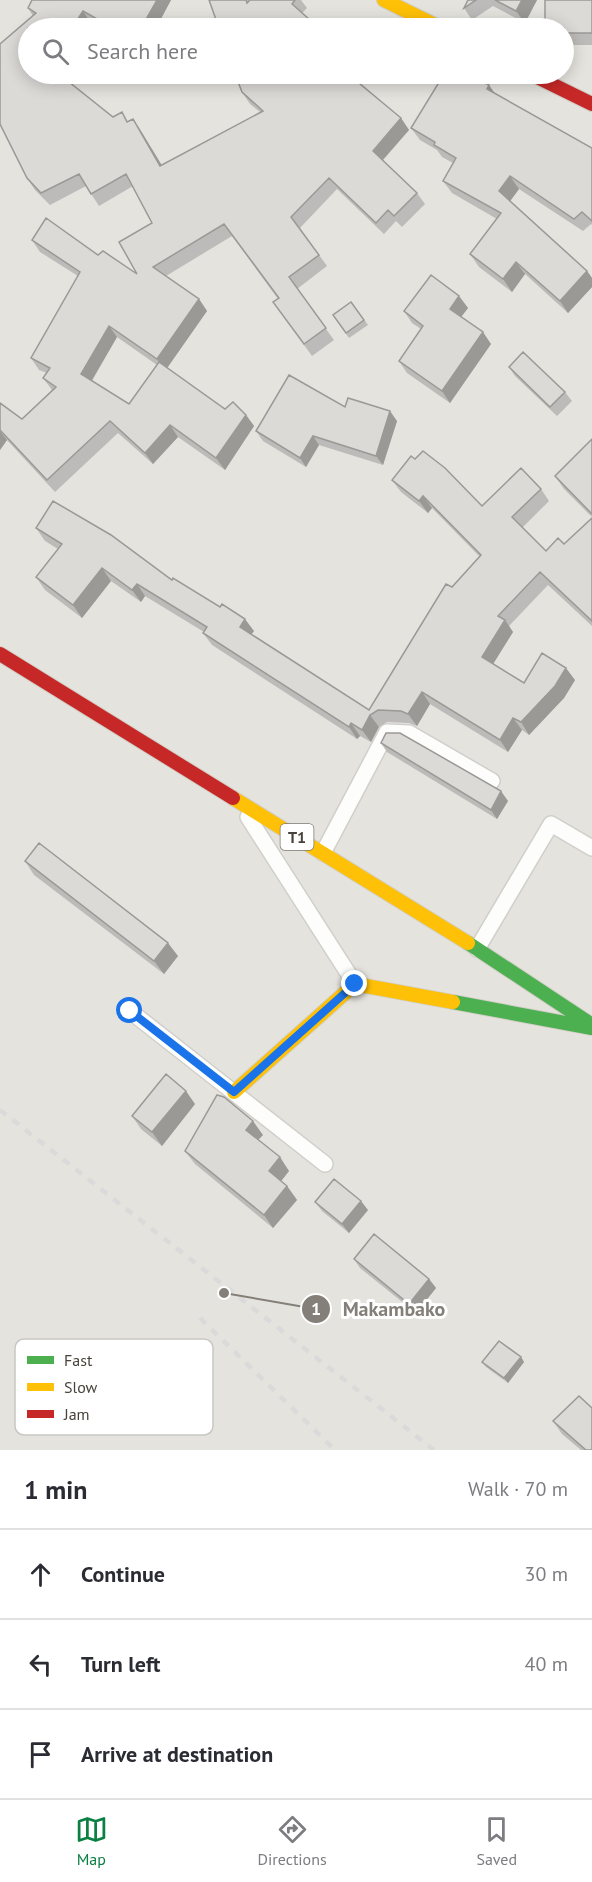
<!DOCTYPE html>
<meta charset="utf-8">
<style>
body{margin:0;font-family:"PT Sans",sans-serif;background:#f7f7f7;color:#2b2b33}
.stop{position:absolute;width:18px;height:18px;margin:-14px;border:4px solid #1a73e8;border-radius:50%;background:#fff}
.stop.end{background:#1a73e8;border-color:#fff;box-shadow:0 2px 6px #0008}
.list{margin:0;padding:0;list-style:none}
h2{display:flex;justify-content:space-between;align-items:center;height:78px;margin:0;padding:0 24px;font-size:26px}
h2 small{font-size:20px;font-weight:400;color:#7c7c81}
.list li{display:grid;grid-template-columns:39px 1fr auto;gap:18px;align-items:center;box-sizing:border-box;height:90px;padding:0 24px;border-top:2px solid #e1e1e2}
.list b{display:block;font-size:22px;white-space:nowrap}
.list em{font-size:20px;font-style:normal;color:#7c7c81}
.icon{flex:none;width:33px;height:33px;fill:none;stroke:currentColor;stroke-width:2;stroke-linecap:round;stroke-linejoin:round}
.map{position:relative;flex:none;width:592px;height:1450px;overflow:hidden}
.search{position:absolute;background:#fff;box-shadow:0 3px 15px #0003;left:18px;right:18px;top:18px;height:66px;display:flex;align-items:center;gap:15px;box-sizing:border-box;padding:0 21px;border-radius:33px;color:#7c7c81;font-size:22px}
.sheet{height:348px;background:#fff}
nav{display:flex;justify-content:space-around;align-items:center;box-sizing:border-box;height:84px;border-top:2px solid #e1e1e2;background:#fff;font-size:16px;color:#7c7c81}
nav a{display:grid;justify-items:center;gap:3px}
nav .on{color:#0b8043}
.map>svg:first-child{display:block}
.residential{fill:#e5e3dd;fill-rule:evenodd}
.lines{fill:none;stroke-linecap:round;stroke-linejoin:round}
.lane-casing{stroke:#d0cfcb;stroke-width:18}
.fast-casing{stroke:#d0cec6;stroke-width:16}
.slow-casing{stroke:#d0cec6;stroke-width:16}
.jam-casing{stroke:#d0cec6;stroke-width:16}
.lane{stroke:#fdfdfc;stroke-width:15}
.fast{stroke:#4caf50;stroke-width:14}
.slow{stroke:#ffc107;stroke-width:14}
.jam{stroke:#c62828;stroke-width:14}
.rail{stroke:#dadada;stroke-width:4.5;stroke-dasharray:8 8;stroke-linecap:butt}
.wall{fill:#bdbbb9;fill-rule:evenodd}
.shaded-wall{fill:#9a9996}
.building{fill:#dcdad7;stroke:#9a9996;stroke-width:1.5}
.route{stroke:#1a73e8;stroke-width:8}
.labels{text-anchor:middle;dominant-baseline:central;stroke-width:6;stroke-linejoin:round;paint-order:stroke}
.shield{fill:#fff;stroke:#7f7b75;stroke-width:1.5}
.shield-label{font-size:16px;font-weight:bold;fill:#48433a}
.key{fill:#fff;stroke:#c8c7c4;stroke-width:1.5}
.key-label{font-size:16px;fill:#48433a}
.leader{fill:none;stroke:#848079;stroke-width:2}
.callout-dot{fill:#848079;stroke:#fff;stroke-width:2}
.mark-label{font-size:18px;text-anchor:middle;font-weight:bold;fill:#fff}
.callout-label{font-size:20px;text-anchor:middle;font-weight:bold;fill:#848079;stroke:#fff;stroke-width:6;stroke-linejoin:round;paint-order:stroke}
</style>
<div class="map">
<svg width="592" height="1450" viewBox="0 0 592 1450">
<rect width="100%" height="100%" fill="#f2f1ee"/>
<path class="residential" d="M 0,0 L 592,0 L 592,1450 L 0,1450 ZM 28,28 L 564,28 L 564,74 L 28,74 Z"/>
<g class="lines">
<g class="lane-casing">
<path id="lane" d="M 248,817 L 355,984
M 323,853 L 387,732 L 409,733 L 492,781
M 477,949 L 551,824 L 592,848
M 130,1011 L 325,1164"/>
</g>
<g class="fast-casing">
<path id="fast" d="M 468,943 L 592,1025
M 453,1002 L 592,1028"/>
</g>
<g class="slow-casing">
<path id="slow" d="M 384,0 L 441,28
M 233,798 L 468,943
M 234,1092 L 355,984 L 453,1002"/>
</g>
<g class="jam-casing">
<path id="jam" d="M 531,74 L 592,104
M 0,654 L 233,798"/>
</g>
<use href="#lane" class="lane"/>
<use href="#fast" class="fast"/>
<use href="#slow" class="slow"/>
<use href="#jam" class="jam"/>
<path class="rail" d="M 0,1110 L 434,1450
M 200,1318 L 335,1450"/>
</g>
<path class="wall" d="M 32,0 L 171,0 L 156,28 L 101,28 L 91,23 L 88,28 L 28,28 L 28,74 L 59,74 L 113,117 L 122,112 L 128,122 L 133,119 L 141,131 L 161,165 L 260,112 L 250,104 L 242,92 L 235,74 L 367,74 L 359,82 L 401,118 L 409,130 L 383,160 L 417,193 L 425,204 L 402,227 L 396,221 L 384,234 L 337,189 L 300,228 L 327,266 L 297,289 L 334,340 L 312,356 L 273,302 L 278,299 L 232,236 L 166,276 L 199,299 L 207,311 L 167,368 L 225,409 L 233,402 L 246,415 L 254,426 L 225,470 L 178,437 L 153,464 L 118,433 L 55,492 L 7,440 L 0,450 L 0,403 L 22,419 L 52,390 L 43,378 L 47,373 L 39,370 L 31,358 L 78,276 L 40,252 L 32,240 L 46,218 L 98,255 L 103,251 L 137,274 L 119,242 L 152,223 L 133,186 L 99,206 L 86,186 L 50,205 L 35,190 L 27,178 L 0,124 L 0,44 L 33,16 L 28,8 ZM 117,337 L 157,365 L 129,404 L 92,381 Z
M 209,0 L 249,0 L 249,1 L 250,0 L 301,0 L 307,8 L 302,13 Z
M 468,0 L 537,0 L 525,23 L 493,6 L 472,20 L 464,8 Z
M 592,0 L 592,45 L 564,45 L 564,28 Z
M 495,93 L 592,148 L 592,225 L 591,224 L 583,231 L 519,189 L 510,201 L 587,271 L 592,278 L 592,287 L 568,313 L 525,274 L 512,292 L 479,267 L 470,254 L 497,219 L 452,193 L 443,181 L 453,163 L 442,157 L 437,150 L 420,140 L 411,128 Z
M 459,296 L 468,308 L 461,317 L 491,344 L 450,403 L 407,373 L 399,361 L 421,329 L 412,323 L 404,311 Z
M 351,302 L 368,325 L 349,338 L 333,315 Z
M 509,367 L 565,392 L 572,401 L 557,416 L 515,376 Z
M 345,407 L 397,421 L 383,465 L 319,445 L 306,467 L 263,441 L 256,431 Z
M 592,439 L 592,517 L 564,489 L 555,476 Z
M 392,480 L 482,506 L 541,489 L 549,501 L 522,528 L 546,551 L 564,544 L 592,518 L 592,626 L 548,585 L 509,626 L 513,632 L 493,664 L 524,683 L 575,680 L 564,698 L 529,735 L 522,730 L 508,752 L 430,704 L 417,726 L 409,723 L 387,722 L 379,727 L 371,742 L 360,736 L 357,739 L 212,645 L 203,633 L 204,632 L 145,596 L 141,602 L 111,581 L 82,618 L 45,590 L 36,577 L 58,549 L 45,541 L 36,528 L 172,580 L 254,631 L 251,634 L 369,710 L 452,587 L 480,557 L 432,508 L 428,513 L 401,492 Z
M 381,743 L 508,801 L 497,819 L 387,752 Z
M 25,861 L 178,956 L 164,974 L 34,875 Z
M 195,1104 L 162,1146 L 141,1129 L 132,1116 Z
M 263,1135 L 258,1140 L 289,1171 L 281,1181 L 287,1186 L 297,1200 L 273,1228 L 195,1164 L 185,1151 Z
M 315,1202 L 368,1210 L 349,1233 L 322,1211 Z
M 354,1259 L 429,1279 L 436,1288 L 416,1313 L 360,1268 Z
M 521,1357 L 524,1362 L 508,1383 L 486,1367 L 482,1362 Z
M 553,1421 L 592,1450 L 581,1450 L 562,1434 Z"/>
<path class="shaded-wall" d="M 157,0 L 171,0 L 156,28 L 141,28 Z
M 522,0 L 537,0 L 525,23 L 516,11 Z
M 83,11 L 91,23 L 88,28 L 72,28 Z
M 348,74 L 367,74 L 356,85 Z
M 489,85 L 498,98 L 487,89 Z
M 401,118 L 409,130 L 381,162 L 373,151 Z
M 133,119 L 141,131 L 169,177 L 160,166 Z
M 510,176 L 519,189 L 508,204 L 499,191 Z
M 516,262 L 525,274 L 512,292 L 503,279 Z
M 587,271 L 592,278 L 592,287 L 568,313 L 560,301 Z
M 459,296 L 468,308 L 458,321 L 450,309 Z
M 199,299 L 207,311 L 165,371 L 157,359 Z
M 109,326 L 117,337 L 89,385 L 81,374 Z
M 483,332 L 491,344 L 450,403 L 442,391 Z
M 390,411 L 397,421 L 383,465 L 376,456 Z
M 246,415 L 254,426 L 225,470 L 216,458 Z
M 170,425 L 178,437 L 153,464 L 145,453 Z
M 0,431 L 7,440 L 0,450 Z
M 313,436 L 319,445 L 306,467 L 300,458 Z
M 423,496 L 432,508 L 428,513 L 419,501 Z
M 102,568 L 111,581 L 82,618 L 73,605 Z
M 137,584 L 145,596 L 141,602 L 132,590 Z
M 245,619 L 254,631 L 248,639 L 240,627 Z
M 505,620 L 513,632 L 490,669 L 482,657 Z
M 566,668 L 575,680 L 564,698 L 529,735 L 521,722 Z
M 422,692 L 430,704 L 417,726 L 408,714 Z
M 370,715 L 379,727 L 371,742 L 362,730 Z
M 513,718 L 522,730 L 508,752 L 500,740 Z
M 351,723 L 360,736 L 357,739 L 349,727 Z
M 501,791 L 508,801 L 497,819 L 491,810 Z
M 168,943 L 178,956 L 164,974 L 154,961 Z
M 186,1091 L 195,1104 L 162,1146 L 152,1132 Z
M 253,1121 L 263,1135 L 255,1143 L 246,1130 Z
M 280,1157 L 289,1171 L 278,1185 L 269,1171 Z
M 287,1186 L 297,1200 L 273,1228 L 264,1215 Z
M 361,1201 L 368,1210 L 349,1233 L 342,1224 Z
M 429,1279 L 436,1288 L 416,1313 L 409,1304 Z
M 521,1357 L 524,1362 L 508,1383 L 504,1378 Z"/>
<path class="building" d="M 32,0 L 157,0 L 141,28 L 113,28 L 83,11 L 72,28 L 28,28 L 28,74 L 59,74 L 113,117 L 122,112 L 127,122 L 133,119 L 160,166 L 263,111 L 242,92 L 235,74 L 348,74 L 401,118 L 373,151 L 417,193 L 394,216 L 388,210 L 376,223 L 329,178 L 291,217 L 319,255 L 289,277 L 326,328 L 304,344 L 273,302 L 279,298 L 224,224 L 153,267 L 199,299 L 157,359 L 109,326 L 81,374 L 129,404 L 159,362 L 225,409 L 233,402 L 246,415 L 216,458 L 170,425 L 145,453 L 110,421 L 47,480 L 0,430 L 0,403 L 22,419 L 56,387 L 43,378 L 50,368 L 31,358 L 80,272 L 32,240 L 46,218 L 98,255 L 103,251 L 137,274 L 119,242 L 152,223 L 126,174 L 91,194 L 79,174 L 41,193 L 27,178 L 0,124 L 0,44 L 36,13 L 28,8 Z
M 209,0 L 246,0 L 247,3 L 250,0 L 295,0 L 292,4 L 319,28 L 219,28 Z
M 468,0 L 476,0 L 464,8 Z
M 495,0 L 522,0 L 516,11 Z
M 545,0 L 592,0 L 592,33 L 564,33 L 564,28 L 545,28 Z
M 444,74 L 469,74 L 489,85 L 487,89 L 592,148 L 592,221 L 582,212 L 574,219 L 510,176 L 499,191 L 587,271 L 560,301 L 516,262 L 503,279 L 470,254 L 501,213 L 443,181 L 456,158 L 434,145 L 435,142 L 411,128 Z
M 431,275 L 459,296 L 450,309 L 483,332 L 442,391 L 399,361 L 423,326 L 404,311 Z
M 351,302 L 364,320 L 346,333 L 333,315 Z
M 523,352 L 565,392 L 550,407 L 509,367 Z
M 289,375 L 345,407 L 348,398 L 390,411 L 376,456 L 313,436 L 300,458 L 256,431 Z
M 592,439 L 592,514 L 555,476 Z
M 423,451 L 445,468 L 482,506 L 521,468 L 541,489 L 512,517 L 546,551 L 558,538 L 564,544 L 592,518 L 592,621 L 540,572 L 498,616 L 505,620 L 482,657 L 524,683 L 542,653 L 566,668 L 555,686 L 521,722 L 513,718 L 500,740 L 422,692 L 408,714 L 401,711 L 378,710 L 370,715 L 362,730 L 351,723 L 349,727 L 203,633 L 207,627 L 137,584 L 132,590 L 102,568 L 73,605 L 36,577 L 62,544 L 36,528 L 53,501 L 111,535 L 172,580 L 173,578 L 220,607 L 222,604 L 245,619 L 240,627 L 369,710 L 446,584 L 452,587 L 481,555 L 423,496 L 419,501 L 392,480 L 411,456 L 415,459 Z
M 386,733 L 400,733 L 501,791 L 491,810 L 381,743 Z
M 39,843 L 168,943 L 154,961 L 25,861 Z
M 166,1074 L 186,1091 L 152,1132 L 132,1116 Z
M 217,1095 L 224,1097 L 253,1121 L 246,1130 L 280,1157 L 269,1171 L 287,1186 L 264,1215 L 185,1151 Z
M 334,1179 L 361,1201 L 342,1224 L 315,1202 Z
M 374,1234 L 429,1279 L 409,1304 L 354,1259 Z
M 499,1341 L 521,1357 L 504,1378 L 482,1362 Z
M 579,1396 L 592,1408 L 592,1450 L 586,1450 L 553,1421 Z"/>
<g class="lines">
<path class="route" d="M 130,1011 L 234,1092 L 355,984"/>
</g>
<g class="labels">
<rect class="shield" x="280.5" y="824" width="33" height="26" rx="4.5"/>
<g class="shield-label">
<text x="297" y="837">T1</text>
</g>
</g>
<rect x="15" y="1339" width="198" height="96" rx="9" class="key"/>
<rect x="27" y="1356" width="27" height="8" fill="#4caf50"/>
<rect x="27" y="1383" width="27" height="8" fill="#ffc107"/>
<rect x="27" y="1410" width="27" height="8" fill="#c62828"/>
<g class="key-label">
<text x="64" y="1366">Fast</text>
<text x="64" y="1393">Slow</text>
<text x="64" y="1420">Jam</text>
</g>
<path class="leader" d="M224 1293L316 1309"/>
<g class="callout-dot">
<circle cx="224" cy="1293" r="6"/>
<circle cx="316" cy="1309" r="15"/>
</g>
<g class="mark-label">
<text x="316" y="1315">1</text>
</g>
<g class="callout-label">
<text x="394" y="1316">Makambako</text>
</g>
</svg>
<div class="stop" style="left:130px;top:1011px"></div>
<div class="stop end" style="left:355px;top:984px"></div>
<div class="search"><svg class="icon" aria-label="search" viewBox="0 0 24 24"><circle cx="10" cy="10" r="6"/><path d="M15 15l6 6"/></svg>Search here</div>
</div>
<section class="sheet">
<h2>1 min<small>Walk · 70 m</small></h2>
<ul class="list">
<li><svg class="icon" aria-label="ahead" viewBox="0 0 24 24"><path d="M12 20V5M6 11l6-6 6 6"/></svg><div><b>Continue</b></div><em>30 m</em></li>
<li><svg class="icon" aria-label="left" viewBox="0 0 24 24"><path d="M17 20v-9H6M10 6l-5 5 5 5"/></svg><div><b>Turn left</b></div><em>40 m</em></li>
<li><svg class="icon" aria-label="arrive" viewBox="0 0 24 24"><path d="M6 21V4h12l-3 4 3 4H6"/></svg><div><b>Arrive at destination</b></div></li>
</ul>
</section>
<nav>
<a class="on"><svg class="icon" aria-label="map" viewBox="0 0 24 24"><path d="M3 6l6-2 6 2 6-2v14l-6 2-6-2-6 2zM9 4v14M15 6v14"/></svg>Map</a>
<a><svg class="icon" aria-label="directions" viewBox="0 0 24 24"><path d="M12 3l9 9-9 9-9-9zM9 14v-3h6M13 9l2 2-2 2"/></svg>Directions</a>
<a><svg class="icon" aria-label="saved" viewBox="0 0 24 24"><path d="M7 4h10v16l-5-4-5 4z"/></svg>Saved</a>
</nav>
